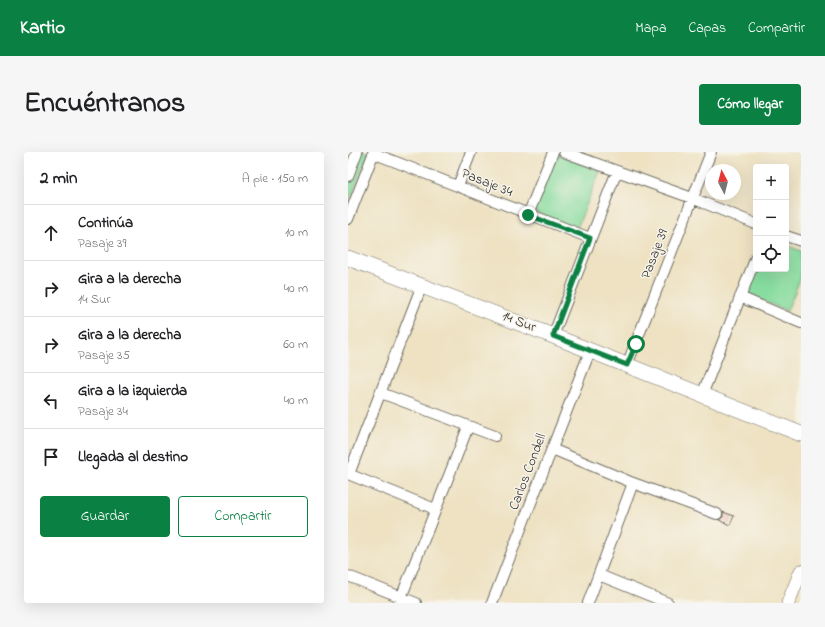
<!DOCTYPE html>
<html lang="es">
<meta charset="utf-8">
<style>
body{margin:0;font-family:"Indie Flower",sans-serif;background:#f6f6f6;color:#202124}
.controls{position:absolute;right:12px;top:12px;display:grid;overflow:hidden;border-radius:4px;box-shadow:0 4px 16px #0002}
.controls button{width:36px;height:36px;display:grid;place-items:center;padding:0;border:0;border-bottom:1px solid #e0e0e0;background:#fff;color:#202124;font:20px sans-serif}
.compass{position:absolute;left:357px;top:12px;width:36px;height:36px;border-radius:50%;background:#fff;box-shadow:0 4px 16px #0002;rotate:353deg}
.stop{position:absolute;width:12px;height:12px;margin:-9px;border:3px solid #0b8043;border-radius:50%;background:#fff}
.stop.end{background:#0b8043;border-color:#fff;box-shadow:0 1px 4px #0008}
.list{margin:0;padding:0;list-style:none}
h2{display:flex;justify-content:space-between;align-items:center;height:52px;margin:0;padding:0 16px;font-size:17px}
h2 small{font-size:13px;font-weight:400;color:#757577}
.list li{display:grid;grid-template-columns:26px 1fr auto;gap:12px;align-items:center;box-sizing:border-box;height:56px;padding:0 16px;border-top:1px solid #e0e0e0}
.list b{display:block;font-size:15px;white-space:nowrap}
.list p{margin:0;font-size:13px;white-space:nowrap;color:#757577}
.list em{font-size:13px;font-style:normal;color:#757577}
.actions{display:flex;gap:8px;padding:12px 16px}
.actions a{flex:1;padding:9px 0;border:1px solid #0b8043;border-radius:4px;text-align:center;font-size:14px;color:#0b8043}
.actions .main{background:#0b8043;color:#fff}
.icon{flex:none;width:22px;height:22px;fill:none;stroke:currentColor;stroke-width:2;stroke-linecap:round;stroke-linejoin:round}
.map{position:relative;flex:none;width:453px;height:451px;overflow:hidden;border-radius:4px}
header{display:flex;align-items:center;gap:24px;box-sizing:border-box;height:56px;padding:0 20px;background:#0b8043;color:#fff}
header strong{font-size:19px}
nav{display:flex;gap:22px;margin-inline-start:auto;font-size:14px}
.intro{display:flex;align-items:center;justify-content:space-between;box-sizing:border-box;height:96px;padding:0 24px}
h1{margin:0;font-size:28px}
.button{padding:10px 18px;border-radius:4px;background:#0b8043;color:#fff;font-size:14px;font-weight:700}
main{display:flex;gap:24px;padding:0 24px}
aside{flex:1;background:#fff;border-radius:4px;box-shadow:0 4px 16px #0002}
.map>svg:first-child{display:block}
.green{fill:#87dc9f;stroke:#598465}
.building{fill:#e19188}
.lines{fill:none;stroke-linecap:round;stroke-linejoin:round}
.minor-casing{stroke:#6f6b60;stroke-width:12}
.tertiary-casing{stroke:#6f6b60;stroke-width:14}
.secondary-casing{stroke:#6f6b60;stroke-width:16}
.minor{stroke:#fff;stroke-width:10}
.tertiary{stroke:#fff;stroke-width:13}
.secondary{stroke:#fff;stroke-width:15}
.route{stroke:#0b8043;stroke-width:5}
.labels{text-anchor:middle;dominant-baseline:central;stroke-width:3;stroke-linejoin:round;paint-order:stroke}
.street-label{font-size:14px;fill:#2b2b2b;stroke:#f7f3e8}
</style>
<header>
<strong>Kartio</strong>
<nav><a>Mapa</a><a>Capas</a><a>Compartir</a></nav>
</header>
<div class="intro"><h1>Encuéntranos</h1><a class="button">Cómo llegar</a></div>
<main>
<aside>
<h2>2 min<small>A pie · 150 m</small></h2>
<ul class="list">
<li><svg class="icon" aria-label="ahead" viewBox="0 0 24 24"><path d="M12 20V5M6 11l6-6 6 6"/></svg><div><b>Continúa</b><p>Pasaje 39</p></div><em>10 m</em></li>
<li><svg class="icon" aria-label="right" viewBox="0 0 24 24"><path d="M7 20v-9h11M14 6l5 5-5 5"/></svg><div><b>Gira a la derecha</b><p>14 Sur</p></div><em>40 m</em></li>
<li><svg class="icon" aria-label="right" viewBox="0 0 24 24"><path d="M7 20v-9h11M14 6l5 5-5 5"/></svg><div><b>Gira a la derecha</b><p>Pasaje 35</p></div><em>60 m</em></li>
<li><svg class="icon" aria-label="left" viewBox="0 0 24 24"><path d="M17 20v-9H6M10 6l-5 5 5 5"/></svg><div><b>Gira a la izquierda</b><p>Pasaje 34</p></div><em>40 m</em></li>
<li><svg class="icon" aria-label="arrive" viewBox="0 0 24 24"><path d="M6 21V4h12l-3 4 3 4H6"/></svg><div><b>Llegada al destino</b></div></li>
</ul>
<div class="actions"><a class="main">Guardar</a><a>Compartir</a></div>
</aside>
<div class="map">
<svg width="453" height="451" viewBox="0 0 453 451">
<rect width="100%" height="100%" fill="#f7f3e8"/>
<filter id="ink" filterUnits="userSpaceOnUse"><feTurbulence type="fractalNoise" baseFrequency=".025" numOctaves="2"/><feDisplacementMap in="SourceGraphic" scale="8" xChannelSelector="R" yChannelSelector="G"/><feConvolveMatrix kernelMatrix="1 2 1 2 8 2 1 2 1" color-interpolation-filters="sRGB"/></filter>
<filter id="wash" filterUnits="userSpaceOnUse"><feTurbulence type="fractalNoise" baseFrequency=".012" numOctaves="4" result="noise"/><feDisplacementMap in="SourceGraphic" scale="16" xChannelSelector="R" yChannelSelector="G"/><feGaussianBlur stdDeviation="0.9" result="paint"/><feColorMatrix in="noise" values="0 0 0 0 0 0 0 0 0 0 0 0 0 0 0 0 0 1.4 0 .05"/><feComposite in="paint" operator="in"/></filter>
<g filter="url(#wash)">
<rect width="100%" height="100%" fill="#eee2c3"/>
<path class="green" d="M 6,0 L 21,0 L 0,53 L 0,16 Z
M 206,1 L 252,19 L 229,76 L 183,58 Z
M 438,93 L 453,99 L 453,125 L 439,159 L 393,140 L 408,117 L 438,117 Z"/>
<g id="blocks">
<path class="building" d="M 375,360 L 386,364 L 382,373 L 371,368 L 375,365 Z"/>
</g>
</g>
<g filter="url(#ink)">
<use href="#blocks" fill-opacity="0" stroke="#6f6b60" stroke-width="1"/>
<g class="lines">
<g class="minor-casing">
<path id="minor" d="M 216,0 L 344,46 L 408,72
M 25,1 L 242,86
M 0,24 L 9,0
M 110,34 L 123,0
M 180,63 L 205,0
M 0,67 L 26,0
M 438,84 L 453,89
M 392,145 L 453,171
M 205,184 L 269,19
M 279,213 L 363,0
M 33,241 L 147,284
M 354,243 L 408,105
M 204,297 L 285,331 L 369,362
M 0,322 L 87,357
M 1,322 L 74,133
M 251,423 L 320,451
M 0,424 L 68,451
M 51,451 L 120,275
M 144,451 L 242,199
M 240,451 L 285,331"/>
</g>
<g class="tertiary-casing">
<path id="tertiary" d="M 440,451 L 453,419"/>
</g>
<g class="secondary-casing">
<path id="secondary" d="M 0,106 L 205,184 L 453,282"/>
</g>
<use href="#minor" class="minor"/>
<use href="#tertiary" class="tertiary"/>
<use href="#secondary" class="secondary"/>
</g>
</g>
<g class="lines" filter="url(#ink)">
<path class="route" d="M 180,63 L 242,86 L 205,184 L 279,213 L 288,192"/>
</g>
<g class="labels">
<g class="street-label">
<text transform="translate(139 31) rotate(22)">Pasaje 34</text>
<text transform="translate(307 102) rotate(-69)">Pasaje 39</text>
<text transform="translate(171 170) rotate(21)">14 Sur</text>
<text transform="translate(180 320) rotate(-69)">Carlos Condell</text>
</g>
</g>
</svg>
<div class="controls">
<button>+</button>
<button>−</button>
<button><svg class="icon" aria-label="locate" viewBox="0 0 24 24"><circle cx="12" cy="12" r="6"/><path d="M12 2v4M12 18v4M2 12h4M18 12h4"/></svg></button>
</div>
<svg class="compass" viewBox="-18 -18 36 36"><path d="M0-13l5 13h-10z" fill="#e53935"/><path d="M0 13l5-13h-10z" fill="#757577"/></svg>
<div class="stop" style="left:288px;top:192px"></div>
<div class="stop end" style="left:180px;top:63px"></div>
</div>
</main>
